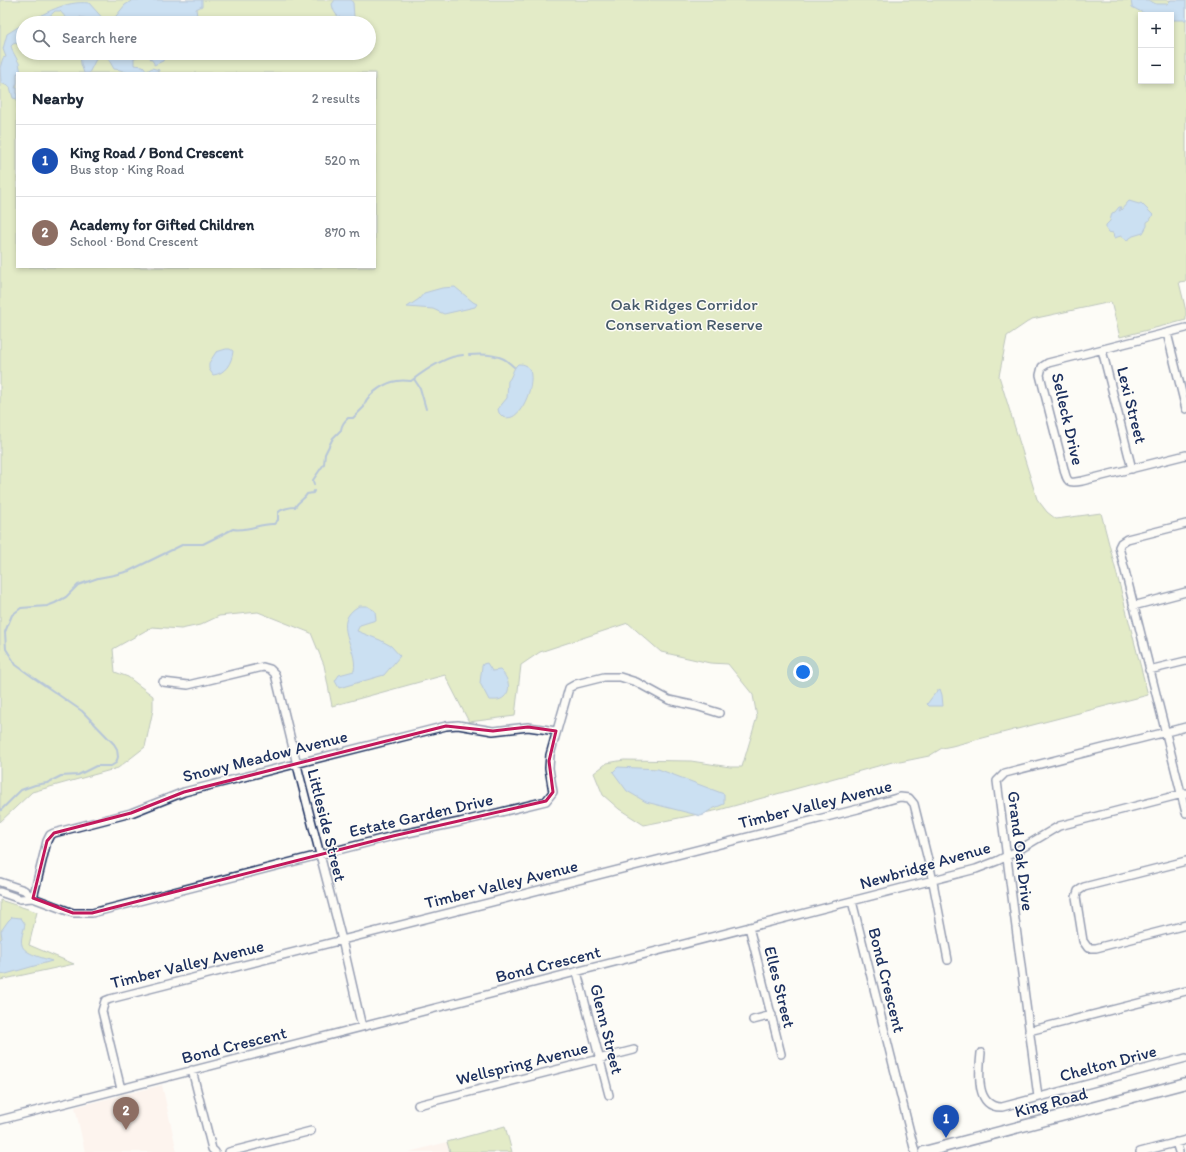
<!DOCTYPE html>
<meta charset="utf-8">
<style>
body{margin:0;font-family:Itim,sans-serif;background:#f6f6f7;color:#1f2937}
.controls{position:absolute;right:12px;top:12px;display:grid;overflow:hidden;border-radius:0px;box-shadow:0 2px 6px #0003}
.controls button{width:36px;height:36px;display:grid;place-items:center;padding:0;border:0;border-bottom:1px solid #e0e1e3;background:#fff;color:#1f2937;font:20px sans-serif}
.you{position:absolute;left:803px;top:672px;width:14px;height:14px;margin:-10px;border:3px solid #fff;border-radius:50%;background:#1a73e8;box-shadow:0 0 0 6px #1a73e833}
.badge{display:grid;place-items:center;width:26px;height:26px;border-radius:50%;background:#d1495b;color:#fff;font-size:13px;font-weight:700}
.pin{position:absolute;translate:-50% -33px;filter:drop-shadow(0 1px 2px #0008)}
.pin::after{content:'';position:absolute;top:21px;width:14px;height:12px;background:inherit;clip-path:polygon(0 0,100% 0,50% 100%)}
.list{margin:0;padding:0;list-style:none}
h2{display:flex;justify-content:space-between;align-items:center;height:52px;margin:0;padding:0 16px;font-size:17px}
h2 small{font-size:13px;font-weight:400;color:#747a83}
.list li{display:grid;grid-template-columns:26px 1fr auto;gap:12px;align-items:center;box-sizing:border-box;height:72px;padding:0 16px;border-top:1px solid #e0e1e3}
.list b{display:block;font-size:15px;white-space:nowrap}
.list p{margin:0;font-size:13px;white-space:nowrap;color:#747a83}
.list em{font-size:13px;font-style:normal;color:#747a83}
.icon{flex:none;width:22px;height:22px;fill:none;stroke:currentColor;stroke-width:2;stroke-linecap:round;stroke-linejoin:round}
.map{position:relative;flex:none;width:1186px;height:1152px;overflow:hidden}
.search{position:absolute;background:#fff;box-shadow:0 2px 6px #0003;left:16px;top:16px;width:360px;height:44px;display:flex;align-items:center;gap:10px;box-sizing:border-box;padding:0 14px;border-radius:22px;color:#747a83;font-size:15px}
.panel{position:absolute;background:#fff;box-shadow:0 2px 6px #0003;left:16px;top:72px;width:360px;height:196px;border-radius:0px}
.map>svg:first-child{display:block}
.built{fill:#fcebe2}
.green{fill:#c3d78c;stroke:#6f8375;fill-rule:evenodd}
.water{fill:#8fbeea;stroke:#6185b2}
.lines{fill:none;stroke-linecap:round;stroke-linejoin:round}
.stream{stroke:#6185b2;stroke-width:2}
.minor-casing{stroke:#1b2f5e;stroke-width:10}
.secondary-casing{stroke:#1b2f5e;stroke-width:13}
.minor{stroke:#fdfcf7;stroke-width:7}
.secondary{stroke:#fdfcf7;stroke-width:10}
.marked{fill:none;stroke:#c2185b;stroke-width:3;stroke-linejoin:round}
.labels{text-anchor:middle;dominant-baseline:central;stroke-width:3;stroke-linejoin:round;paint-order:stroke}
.park-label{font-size:17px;fill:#45596a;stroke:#fdfcf7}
.street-label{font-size:17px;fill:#1b2f5e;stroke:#fdfcf7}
</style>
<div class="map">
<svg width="1186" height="1152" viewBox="0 0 1186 1152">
<rect width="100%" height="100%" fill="#fdfcf7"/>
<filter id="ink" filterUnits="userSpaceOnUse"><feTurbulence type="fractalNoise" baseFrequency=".025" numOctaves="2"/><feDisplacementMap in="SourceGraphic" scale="8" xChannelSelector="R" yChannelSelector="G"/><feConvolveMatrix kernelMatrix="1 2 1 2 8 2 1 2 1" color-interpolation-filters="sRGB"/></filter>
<g filter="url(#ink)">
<path class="built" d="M 162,1085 L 177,1152 L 85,1152 L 75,1107 Z
M 447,1142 L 450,1152 L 409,1152 Z"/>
<path class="green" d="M 0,0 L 1186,0 L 1186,281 L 1179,282 L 1186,311 L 1186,320 L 1120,337 L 1111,302 L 1032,319 L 1007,336 L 999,376 L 1037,499 L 1047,512 L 1056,519 L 1101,513 L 1148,695 L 952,746 L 942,748 L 929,756 L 900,762 L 896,761 L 719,810 L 644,825 L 619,809 L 603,795 L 594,773 L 607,763 L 624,760 L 691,761 L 730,767 L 742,767 L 757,717 L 753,695 L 728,664 L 710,663 L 661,652 L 628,623 L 540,652 L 521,665 L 515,716 L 469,722 L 445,675 L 332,706 L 324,665 L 311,633 L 258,612 L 219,616 L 200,625 L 181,629 L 152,627 L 113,649 L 115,672 L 128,677 L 153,696 L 153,710 L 145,747 L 118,768 L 32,792 L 0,822 ZM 1141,15 L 1171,15 L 1171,81 L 1141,81 ZM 23,23 L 369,23 L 369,53 L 23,53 ZM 17,73 L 375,73 L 375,267 L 17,267 Z
M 0,900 L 37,912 L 29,945 L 74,964 L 0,980 Z
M 505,1126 L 512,1152 L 450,1152 L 447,1142 Z"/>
<path class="water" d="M 133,0 L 202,0 L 202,6 L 196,9 L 198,23 L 168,23 L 166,20 L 163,20 L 159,23 L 88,23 L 87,19 L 80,17 L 78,21 L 69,23 L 67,19 L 60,11 L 55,11 L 42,23 L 25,23 C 45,14 65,0 89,3 L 106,22 L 108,23 L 112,21 L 125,5 Z
M 335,0 L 351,0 L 353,3 L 354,17 L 352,19 C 340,20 334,16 332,4 Z
M 1131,0 L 1148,0 L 1156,4 L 1167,4 L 1171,0 L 1186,0 L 1186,20 L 1171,20 L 1171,15 L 1147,15 L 1132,7 Z
M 23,24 L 23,47 L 21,47 L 16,43 L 13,44 L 11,46 L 13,52 L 19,63 L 21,73 L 17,73 L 17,83 L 15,88 L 17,88 L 17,99 L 13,98 L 10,87 L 1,83 L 0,68 L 3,58 L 6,57 L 3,49 L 7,34 Z
M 80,53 L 99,53 L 89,73 L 84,73 L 81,64 Z
M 105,53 L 162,53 L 164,56 L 163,61 L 154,65 L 154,63 L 147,54 L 134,58 L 134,65 L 143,66 L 147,71 L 152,68 L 159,70 L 159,71 C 149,73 139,74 130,73 C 124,72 120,69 114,69 Z
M 1129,201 L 1139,204 L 1141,203 L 1153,215 L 1150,220 L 1147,222 L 1147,226 L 1143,233 L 1133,236 L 1127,240 L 1121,236 L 1114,238 L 1113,233 L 1108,232 L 1106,229 L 1106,225 L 1110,221 L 1112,213 L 1115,212 L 1119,207 L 1121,207 L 1119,211 L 1121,210 Z
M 455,287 L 473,302 L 477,304 L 475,307 L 444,314 L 433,309 L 407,307 L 419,299 L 424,293 L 442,288 Z
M 226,349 L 230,349 L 233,351 C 232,363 225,374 213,375 L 209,369 L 209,363 L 216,352 Z
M 518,364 C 521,364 524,364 527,366 C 538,376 525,412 512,417 C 509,418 506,418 503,417 L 499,413 L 498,409 L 507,398 L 508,381 C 513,376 512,369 518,364 Z
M 359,606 L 367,606 L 375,611 L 376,620 L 360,625 L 357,631 L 380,640 L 391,646 L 400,656 L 384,675 L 339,688 L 335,681 L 339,675 L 354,671 C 359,647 329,623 359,606 Z
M 487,663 L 492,671 L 500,670 C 507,676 513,689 504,697 C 500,701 494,700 489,700 L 480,683 L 482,666 L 483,664 Z
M 940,689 L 942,695 L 943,706 L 929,706 L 927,704 L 936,692 Z
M 618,767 L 658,769 L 724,794 L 724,804 L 712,809 L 701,816 L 646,802 L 627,791 L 613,772 Z
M 12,917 L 21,918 L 25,924 C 24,930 20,939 22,945 C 24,954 44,958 52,961 L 6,974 L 0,973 L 0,940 L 2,938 L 1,931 L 8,921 Z"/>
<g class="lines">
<path class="stream" d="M 469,355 C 480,354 494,354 504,359 C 508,361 511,365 514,367
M 414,379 L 420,388 L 426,409
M 314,485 L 313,480 L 324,464 L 325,454 L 333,438 L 341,430 C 342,424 344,422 348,418 L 353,418 L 364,407 C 364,397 382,385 392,382 C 398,380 404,380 411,381 C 424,371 445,356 463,355
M 0,811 L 21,790 L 35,785 L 47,783 L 61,776 L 78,775 L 96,766 L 111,766 L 116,763 L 118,757 L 117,749 L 114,744 L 82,711 L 34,678 L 16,665 L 6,649 L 5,632 L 12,615 L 21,608 L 47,606 L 55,603 L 66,597 L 78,585 L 98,578 L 114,575 L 129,571 L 184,544 L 203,544 L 233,529 C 246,532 261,523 274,524 L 278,520 C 278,520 278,514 278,513 C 280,509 291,507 295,507 C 298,501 304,500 307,494 L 313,493 L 314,491"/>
<g class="minor-casing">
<path id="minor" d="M 1186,328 L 1048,363 L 1042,367 L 1040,375 L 1064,469 C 1067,482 1068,484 1082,481 L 1186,455
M 1167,333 L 1186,409
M 1102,350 L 1132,469
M 1186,524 L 1127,539 L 1121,543 L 1119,547 L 1186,813
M 1133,606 L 1186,592
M 1149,670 L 1186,661
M 163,682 L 188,685 L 263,667 L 270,669 L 275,674 L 299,773 L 342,940 L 362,1027
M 1186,861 L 1084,887 L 1078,891 L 1076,897 L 1083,941 L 1088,948 L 1096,948 L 1186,925
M 0,882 L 24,890 L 33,898 L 73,913 L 92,913 L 393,836 L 460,822 L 546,801 L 553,792 L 549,768 L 550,755 L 569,688 L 576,684 L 604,677 L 620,677 L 636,682 L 669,700 L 696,706 L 719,713
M 0,892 L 20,899 L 33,898
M 33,898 L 47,841 L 50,835 L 54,833 L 131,813 L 184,792 L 446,726 L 458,725 L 493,731 L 528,727 L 556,731
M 852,901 L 915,1152
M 749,927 L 781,1054
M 577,972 L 609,1095
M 753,1020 L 772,1015
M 1029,1031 L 1186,991
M 981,1053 C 979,1072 975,1108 1002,1107 L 1186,1058
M 192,1070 L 212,1149 L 215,1152
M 121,1089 L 102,1011 L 105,1001 L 110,999 L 858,809 L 900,797 L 909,798 L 914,804 L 931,872 L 948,960
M 1038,1097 L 997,781 L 1005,773 L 1186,727
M 418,1105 L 634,1050
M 0,1120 L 976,869 L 997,861 L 1017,851 L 1059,826 L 1186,793
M 1176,1142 L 1179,1152
M 229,1152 L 311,1131
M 1140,1152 L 1186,1140"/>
</g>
<g class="secondary-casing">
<path id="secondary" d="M 924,1152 L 1186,1083"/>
</g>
<use href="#minor" class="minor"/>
<use href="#secondary" class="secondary"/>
</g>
</g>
<path d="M0 0H1186V1152H0ZM 446,726 L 493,731 L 528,727 L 556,731 L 549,761 L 553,792 L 546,801 L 393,836 L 92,913 L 73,913 L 33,898 L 47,841 L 54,833 L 131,813 L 184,792 Z" fill="#fdfcf7" fill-opacity=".55" fill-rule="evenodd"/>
<path class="marked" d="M 446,726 L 493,731 L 528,727 L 556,731 L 549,761 L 553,792 L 546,801 L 393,836 L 92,913 L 73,913 L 33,898 L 47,841 L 54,833 L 131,813 L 184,792 Z"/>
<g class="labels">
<g class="park-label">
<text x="684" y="304">Oak Ridges Corridor<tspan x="684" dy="20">Conservation Reserve</tspan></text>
</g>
<g class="street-label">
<text transform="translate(1132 405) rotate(76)">Lexi Street</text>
<text transform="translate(1068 419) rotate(77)">Selleck Drive</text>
<text transform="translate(265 756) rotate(-14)">Snowy Meadow Avenue</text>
<text transform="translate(815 804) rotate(-14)">Timber Valley Avenue</text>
<text transform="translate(421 815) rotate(-13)">Estate Garden Drive</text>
<text transform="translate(327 825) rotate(76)">Littleside Street</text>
<text transform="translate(1021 851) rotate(83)">Grand Oak Drive</text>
<text transform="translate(925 865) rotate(-16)">Newbridge Avenue</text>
<text transform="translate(501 884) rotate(-14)">Timber Valley Avenue</text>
<text transform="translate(187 964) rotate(-14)">Timber Valley Avenue</text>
<text transform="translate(548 964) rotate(-14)">Bond Crescent</text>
<text transform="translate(887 980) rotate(76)">Bond Crescent</text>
<text transform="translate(780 987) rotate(76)">Elles Street</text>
<text transform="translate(607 1029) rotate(76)">Glenn Street</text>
<text transform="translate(234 1045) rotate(-14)">Bond Crescent</text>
<text transform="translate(522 1063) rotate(-14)">Wellspring Avenue</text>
<text transform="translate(1108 1063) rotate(-15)">Chelton Drive</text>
<text transform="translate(1051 1102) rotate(-15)">King Road</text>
</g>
</g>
</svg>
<div class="controls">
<button>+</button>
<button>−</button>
</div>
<div class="you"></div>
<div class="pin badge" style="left:946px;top:1138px;background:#1a4fb4">1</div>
<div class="pin badge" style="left:126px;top:1130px;background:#8d6e63">2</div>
<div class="search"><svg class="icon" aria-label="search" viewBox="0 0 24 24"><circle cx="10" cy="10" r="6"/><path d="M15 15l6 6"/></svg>Search here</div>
<section class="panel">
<h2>Nearby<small>2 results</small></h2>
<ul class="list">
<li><span class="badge" style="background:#1a4fb4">1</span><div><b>King Road / Bond Crescent</b><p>Bus stop · King Road</p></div><em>520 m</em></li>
<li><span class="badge" style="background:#8d6e63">2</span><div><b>Academy for Gifted Children</b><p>School · Bond Crescent</p></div><em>870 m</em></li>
</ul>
</section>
</div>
